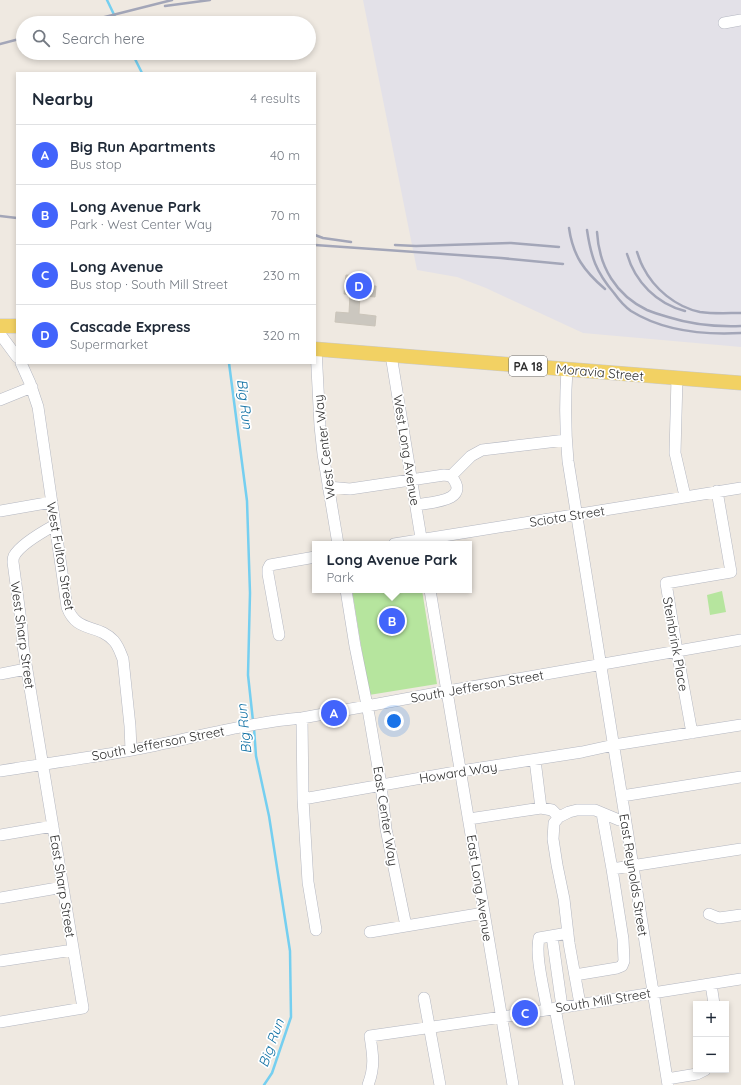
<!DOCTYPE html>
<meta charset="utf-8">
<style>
body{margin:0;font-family:Quicksand,sans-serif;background:#f2f2f3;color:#1f2937}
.controls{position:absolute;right:12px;bottom:12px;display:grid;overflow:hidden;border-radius:0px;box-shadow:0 2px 6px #0003}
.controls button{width:36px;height:36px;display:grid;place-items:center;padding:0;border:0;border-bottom:1px solid #e0e1e3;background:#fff;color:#1f2937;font:20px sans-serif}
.you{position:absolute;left:394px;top:721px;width:14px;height:14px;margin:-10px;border:3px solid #fff;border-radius:50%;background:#1a73e8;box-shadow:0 0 0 6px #1a73e833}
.badge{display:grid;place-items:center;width:26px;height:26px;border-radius:50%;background:#4264fb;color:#fff;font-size:13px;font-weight:700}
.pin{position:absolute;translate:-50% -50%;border:2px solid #fff;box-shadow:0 1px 4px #0006}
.popup{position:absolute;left:312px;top:541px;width:160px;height:52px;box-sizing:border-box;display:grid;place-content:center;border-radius:0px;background:#fff;filter:drop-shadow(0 1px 3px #0005);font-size:13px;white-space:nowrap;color:#747a83}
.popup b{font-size:15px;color:#1f2937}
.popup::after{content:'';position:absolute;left:50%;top:100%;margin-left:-8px;border:8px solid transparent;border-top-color:#fff}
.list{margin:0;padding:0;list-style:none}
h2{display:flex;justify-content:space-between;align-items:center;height:52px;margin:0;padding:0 16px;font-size:17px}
h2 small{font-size:13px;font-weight:400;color:#747a83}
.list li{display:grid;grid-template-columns:26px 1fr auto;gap:12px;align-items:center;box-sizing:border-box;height:60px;padding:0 16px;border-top:1px solid #e0e1e3}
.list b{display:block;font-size:15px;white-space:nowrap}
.list p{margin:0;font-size:13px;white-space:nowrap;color:#747a83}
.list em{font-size:13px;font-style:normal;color:#747a83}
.icon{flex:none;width:22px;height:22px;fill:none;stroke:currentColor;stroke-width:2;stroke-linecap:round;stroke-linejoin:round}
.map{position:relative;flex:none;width:741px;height:1085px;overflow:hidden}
.search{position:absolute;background:#fff;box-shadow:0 2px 6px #0003;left:16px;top:16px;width:300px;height:44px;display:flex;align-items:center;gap:10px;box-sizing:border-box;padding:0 14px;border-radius:22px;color:#747a83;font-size:15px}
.panel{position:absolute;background:#fff;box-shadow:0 2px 6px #0003;left:16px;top:72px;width:300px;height:292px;border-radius:0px}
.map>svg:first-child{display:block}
.industrial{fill:#e3e1e8}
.green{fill:#b6e59e}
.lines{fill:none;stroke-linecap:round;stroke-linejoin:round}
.stream{stroke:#75cff0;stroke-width:2.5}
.building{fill:#cbc7bf;stroke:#cbc5ba}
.minor-casing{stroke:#b4b7c1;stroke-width:12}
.major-casing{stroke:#c9c9c9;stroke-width:15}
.minor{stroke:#fff;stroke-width:11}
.major{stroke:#f2d163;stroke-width:14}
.rail{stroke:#a3a6b8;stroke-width:2.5}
.labels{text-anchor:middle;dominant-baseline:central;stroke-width:3.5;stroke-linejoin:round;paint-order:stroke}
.shield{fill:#fff;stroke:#6d6d6d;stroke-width:1}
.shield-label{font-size:12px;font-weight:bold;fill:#2e2e2e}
.street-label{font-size:13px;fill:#2e2e2e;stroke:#fff}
.water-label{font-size:14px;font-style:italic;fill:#0d6fa3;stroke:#fff}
</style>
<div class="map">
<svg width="741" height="1085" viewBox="0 0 741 1085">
<rect width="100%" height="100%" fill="#efe9e1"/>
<path class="industrial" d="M 363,0 L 741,0 L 741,347 L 583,333 L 486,288 L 457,277 L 417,270 Z"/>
<path class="green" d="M 352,590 L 422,590 L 437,684 L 369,695 Z
M 722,591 L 726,612 L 710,615 L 707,595 Z"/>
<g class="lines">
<path class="stream" d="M 107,0 L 118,23
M 132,53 L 142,73
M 229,363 L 247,501 L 250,593 L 248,675 L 253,721
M 254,728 L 256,756 L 269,816 L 290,951 L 291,1017 L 272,1073 L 264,1085"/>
</g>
<path class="building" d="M 346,275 L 370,277 L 370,286 L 376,286 L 375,297 L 344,294 Z
M 350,295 L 360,295 L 359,314 L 376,316 L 375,326 L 335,322 L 336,312 L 349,313 Z"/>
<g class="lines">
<g class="minor-casing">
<path id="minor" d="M 724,23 L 741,20
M 0,334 L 17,357
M 316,349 L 320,426 L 323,454 L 338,544
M 391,355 L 422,544
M 21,363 L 30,383 L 38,407 L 67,607 C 77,634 98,623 114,641 C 119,647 120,652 123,659 L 130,726 L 131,750
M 567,369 C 565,400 565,430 568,461 L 668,1085
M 677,378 L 675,453 L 685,496
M 0,400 L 32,387
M 451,476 L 471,456 L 482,450 L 566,440
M 328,487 L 350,489 L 444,475 L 451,476 C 472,501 432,502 416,505
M 0,511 L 52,502
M 394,544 L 741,488
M 346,590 L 355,646 L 369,715 L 381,785 L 386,829 L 406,926
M 430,590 L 513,1085
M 279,635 L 268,574 L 268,569 L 270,565 L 315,557
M 0,674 L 26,669
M 302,718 L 303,799 L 308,882 L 316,930
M 692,733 L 677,651 L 666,583 L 731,572 L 717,491
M 535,760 L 541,808
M 0,771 C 44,764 88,758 132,750 C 189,739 245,723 302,718 L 448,691 L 741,640
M 622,796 L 741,777
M 303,799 L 461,771 L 582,752 L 614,745 L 741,725
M 602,813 L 612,869 L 741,849
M 469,819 L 541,808 L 552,810 L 559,817
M 0,835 L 53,826
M 0,898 L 63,887
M 709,914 L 719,918 L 741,915
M 370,932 L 484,913
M 552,936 L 562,1007
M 0,961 L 73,950
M 575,975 L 617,968 L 622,966 L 624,961 L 623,939 L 612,869
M 711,984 L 714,1004
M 424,998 L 440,1085
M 580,1004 L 569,943 L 564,899 L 557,865 L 553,839 L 554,823 L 559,817 L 569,812 L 577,810 L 595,810 L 619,820 L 625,819
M 555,1008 L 569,1085
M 547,1009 C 544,989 535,957 539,938 L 568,933
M 0,1022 L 83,1008 L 23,646 L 22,629 L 13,562 C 13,561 13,558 14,556 C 20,545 44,531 55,525
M 667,1079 L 697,1074 L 705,1070
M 368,1085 C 375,1067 373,1055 370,1036 L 502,1017 L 741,979"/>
</g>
<g class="major-casing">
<path id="major" d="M 0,326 L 17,326
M 315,349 L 741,383"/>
</g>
<use href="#minor" class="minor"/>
<use href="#major" class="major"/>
<path class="rail" d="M 165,6 L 210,0
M 81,23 L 172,0
M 0,44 L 23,38
M 0,216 L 17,218
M 569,228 C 573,256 584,271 605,289
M 587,230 C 591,257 596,272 614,293 C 619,300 624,306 631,311 C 663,331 704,335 741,333
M 597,232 C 599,267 616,295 647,310 C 654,313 661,315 668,317 C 693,325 715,327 741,326
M 315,235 L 323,238 L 351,242
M 315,245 L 501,258 L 563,264
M 395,245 L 416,246 L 511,243 L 559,247
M 637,252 C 639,257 640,262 643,267 C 654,289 676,307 700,312 C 714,314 728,313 741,313
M 627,254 C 635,282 657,304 685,311"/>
</g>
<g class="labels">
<rect class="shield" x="509" y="356" width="38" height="20" rx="3"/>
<g class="shield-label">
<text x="528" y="366">PA 18</text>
</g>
<g class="street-label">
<text transform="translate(600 372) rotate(5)">Moravia Street</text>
<text transform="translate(324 447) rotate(-97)">West Center Way</text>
<text transform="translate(407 450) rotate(81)">West Long Avenue</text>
<text transform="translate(567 516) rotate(-9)">Sciota Street</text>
<text transform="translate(61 556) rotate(80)">West Fulton Street</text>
<text transform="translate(23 635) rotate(82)">West Sharp Street</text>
<text transform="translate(676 644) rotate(80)">Steinbrink Place</text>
<text transform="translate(477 686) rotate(-10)">South Jefferson Street</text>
<text transform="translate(158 743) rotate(-11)">South Jefferson Street</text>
<text transform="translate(458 772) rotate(-9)">Howard Way</text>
<text transform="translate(386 816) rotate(81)">East Center Way</text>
<text transform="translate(634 875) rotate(81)">East Reynolds Street</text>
<text transform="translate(63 886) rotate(81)">East Sharp Street</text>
<text transform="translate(480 888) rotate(81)">East Long Avenue</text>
<text transform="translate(603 1000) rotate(-9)">South Mill Street</text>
</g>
<g class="water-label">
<text transform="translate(245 404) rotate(83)">Big Run</text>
<text transform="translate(244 729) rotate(-96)">Big Run</text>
<text transform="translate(271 1043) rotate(-70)">Big Run</text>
</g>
</g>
</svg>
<div class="controls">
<button>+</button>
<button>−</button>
</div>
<div class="you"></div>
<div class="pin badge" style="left:334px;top:713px">A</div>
<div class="pin badge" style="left:392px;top:621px">B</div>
<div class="popup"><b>Long Avenue Park</b>Park</div>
<div class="pin badge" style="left:525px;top:1013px">C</div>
<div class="pin badge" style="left:359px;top:286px">D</div>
<div class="search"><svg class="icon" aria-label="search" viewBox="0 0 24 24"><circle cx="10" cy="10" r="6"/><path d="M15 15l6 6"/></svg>Search here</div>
<section class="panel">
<h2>Nearby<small>4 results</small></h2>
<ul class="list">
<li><span class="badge">A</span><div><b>Big Run Apartments</b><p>Bus stop</p></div><em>40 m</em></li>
<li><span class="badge">B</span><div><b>Long Avenue Park</b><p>Park · West Center Way</p></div><em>70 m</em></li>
<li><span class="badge">C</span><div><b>Long Avenue</b><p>Bus stop · South Mill Street</p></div><em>230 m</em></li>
<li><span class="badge">D</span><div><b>Cascade Express</b><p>Supermarket</p></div><em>320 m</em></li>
</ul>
</section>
</div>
